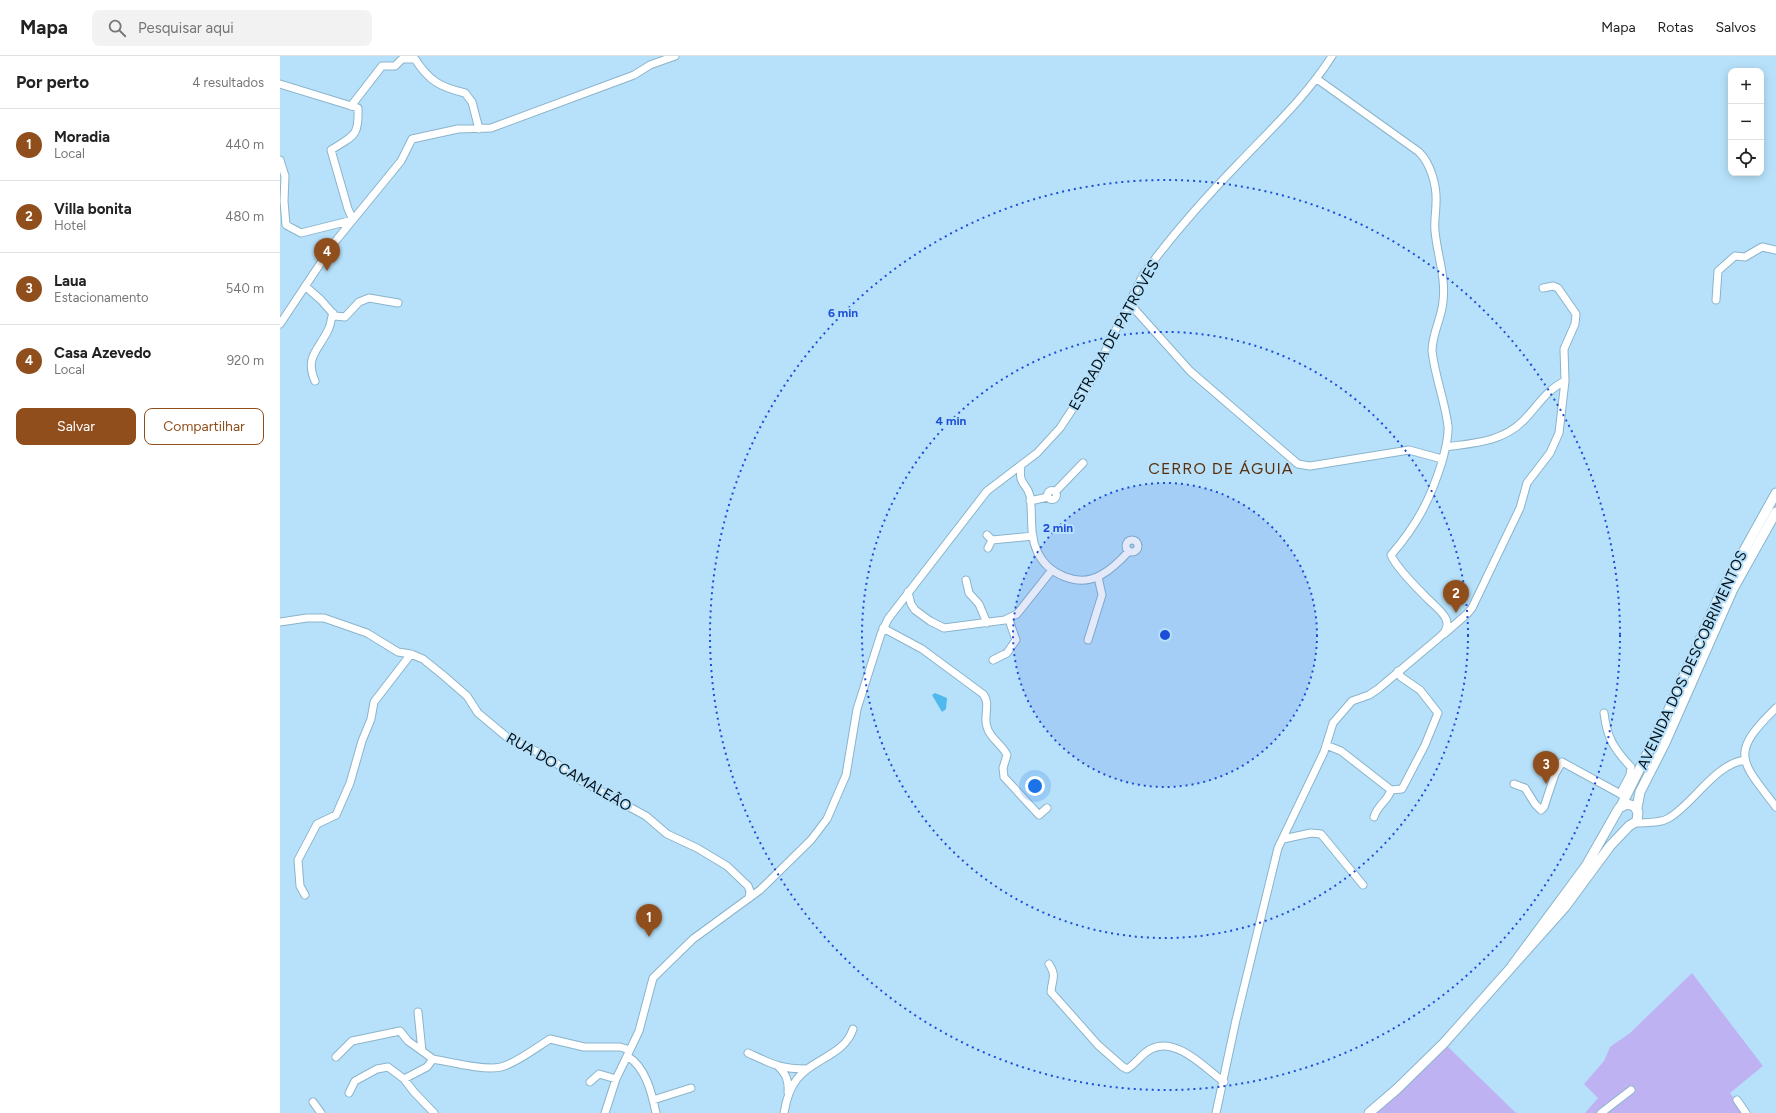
<!DOCTYPE html>
<html lang="pt">
<meta charset="utf-8">
<style>
body{margin:0;font-family:Figtree,sans-serif;background:#f2f2f2;color:#222}
.controls{position:absolute;right:12px;top:12px;display:grid;overflow:hidden;border-radius:8px;box-shadow:0 2px 10px #0003}
.controls button{width:36px;height:36px;display:grid;place-items:center;padding:0;border:0;border-bottom:1px solid #e0e0e0;background:#fff;color:#222;font:20px sans-serif}
.you{position:absolute;left:755px;top:730px;width:14px;height:14px;margin:-10px;border:3px solid #fff;border-radius:50%;background:#1a73e8;box-shadow:0 0 0 6px #1a73e833}
.badge{display:grid;place-items:center;width:26px;height:26px;border-radius:50%;background:#904e1c;color:#fff;font-size:13px;font-weight:700}
.pin{position:absolute;translate:-50% -33px;filter:drop-shadow(0 1px 2px #0008)}
.pin::after{content:'';position:absolute;top:21px;width:14px;height:12px;background:inherit;clip-path:polygon(0 0,100% 0,50% 100%)}
.list{margin:0;padding:0;list-style:none}
h2{display:flex;justify-content:space-between;align-items:center;height:52px;margin:0;padding:0 16px;font-size:17px}
h2 small{font-size:13px;font-weight:400;color:#767676}
.list li{display:grid;grid-template-columns:26px 1fr auto;gap:12px;align-items:center;box-sizing:border-box;height:72px;padding:0 16px;border-top:1px solid #e0e0e0}
.list b{display:block;font-size:15px;white-space:nowrap}
.list p{margin:0;font-size:13px;white-space:nowrap;color:#767676}
.list em{font-size:13px;font-style:normal;color:#767676}
.actions{display:flex;gap:8px;padding:12px 16px}
.actions a{flex:1;padding:9px 0;border:1px solid #904e1c;border-radius:8px;text-align:center;font-size:14px;color:#904e1c}
.actions .main{background:#904e1c;color:#fff}
.icon{flex:none;width:22px;height:22px;fill:none;stroke:currentColor;stroke-width:2;stroke-linecap:round;stroke-linejoin:round}
.map{position:relative;flex:none;width:1496px;height:1057px;overflow:hidden}
header{display:flex;align-items:center;gap:24px;box-sizing:border-box;height:56px;padding:0 20px;background:#fff;border-bottom:1px solid #e0e0e0}
header strong{font-size:19px}
nav{display:flex;gap:22px;margin-inline-start:auto;font-size:14px}
.search{width:280px;height:36px;background:#f2f2f2;display:flex;align-items:center;gap:10px;box-sizing:border-box;padding:0 14px;border-radius:8px;color:#767676;font-size:15px}
main{display:flex}
aside{flex:1;background:#fff}
.map>svg:first-child{display:block}
.green{fill:#bfb2f3}
.water{fill:#4fb8ec}
.lines{fill:none;stroke-linecap:round;stroke-linejoin:round}
.minor-casing{stroke:#8bb4cb;stroke-width:9}
.major-casing{stroke:#8bb4cb;stroke-width:11}
.minor{stroke:#fff;stroke-width:7}
.major{stroke:#fff;stroke-width:9}
.ring{fill:none;stroke:#1d4ed8;stroke-width:2;stroke-dasharray:2 4}
.labels{text-anchor:middle;dominant-baseline:central;stroke-width:4;stroke-linejoin:round;paint-order:stroke}
.street-label{font-size:15px;fill:#031119;stroke:#b7e1fa}
.neighbourhood-label{font-size:16px;letter-spacing:1px;fill:#5c2f0c;stroke:#b7e1fa}
.centre{fill:#1d4ed8;stroke:#b7e1fa;stroke-width:2}
.ring-label{font-size:12px;text-anchor:middle;font-weight:bold;fill:#1d4ed8;stroke:#b7e1fa;stroke-width:4;stroke-linejoin:round;paint-order:stroke}
</style>
<header>
<strong>Mapa</strong>
<div class="search"><svg class="icon" aria-label="search" viewBox="0 0 24 24"><circle cx="10" cy="10" r="6"/><path d="M15 15l6 6"/></svg>Pesquisar aqui</div>
<nav><a>Mapa</a><a>Rotas</a><a>Salvos</a></nav>
</header>
<main>
<aside>
<h2>Por perto<small>4 resultados</small></h2>
<ul class="list">
<li><span class="badge">1</span><div><b>Moradia</b><p>Local</p></div><em>440 m</em></li>
<li><span class="badge">2</span><div><b>Villa bonita</b><p>Hotel</p></div><em>480 m</em></li>
<li><span class="badge">3</span><div><b>Laua</b><p>Estacionamento</p></div><em>540 m</em></li>
<li><span class="badge">4</span><div><b>Casa Azevedo</b><p>Local</p></div><em>920 m</em></li>
</ul>
<div class="actions"><a class="main">Salvar</a><a>Compartilhar</a></div>
</aside>
<div class="map">
<svg width="1496" height="1057" viewBox="0 0 1496 1057">
<rect width="100%" height="100%" fill="#b7e1fa"/>
<path class="green" d="M 1496,444 L 1496,449 L 1451,529 L 1369,714 L 1378,689 L 1444,537 Z
M 1412,917 L 1483,1010 L 1450,1037 L 1464,1057 L 1305,1057 L 1318,1042 L 1304,1028 L 1324,1005 L 1330,991 L 1350,977 Z
M 1166,989 L 1236,1057 L 1092,1057 Z"/>
<path class="water" d="M 655,637 L 667,642 L 666,653 L 662,656 L 652,639 Z"/>
<g class="lines">
<g class="minor-casing">
<path id="minor" d="M 0,28 L 78,52 C 79,81 74,79 51,94 L 68,153 L 73,164 L 21,177 L 6,169 L 4,145 L 5,120 L 0,104
M 71,50 L 102,10 L 115,10 L 122,3 L 135,3 C 149,25 160,31 185,37 L 192,46 L 199,73
M 25,230 L 41,244 L 55,260 L 65,261 L 79,246 L 89,242 L 118,247
M 1436,244 L 1438,215 L 1455,200 L 1465,201 L 1482,191 L 1496,194
M 849,247 L 910,315 L 1018,408 L 1030,410 L 1129,394 L 1162,403
M 0,268 L 54,187 L 121,105 L 132,83 L 178,73 L 211,72 L 354,19 L 370,9 L 395,0
M 35,325 C 24,300 40,293 49,272 C 51,268 51,262 53,257
M 1166,391 C 1194,387 1222,386 1243,365 C 1257,351 1266,334 1285,325
M 741,409 C 738,431 747,426 750,440 C 753,458 749,478 757,495 C 767,518 798,532 821,519 C 832,513 841,504 849,495
M767.5 439a4.5 4.5 0 1 1 9 0a4.5 4.5 0 1 1-9 0Z
M 775,436 L 803,407
M 750,445 L 768,441
M 707,479 L 712,484 L 753,480
M846 490a6 6 0 1 1 12 0a6 6 0 1 1-12 0Z
M 708,492 L 712,484
M 686,524 L 689,537 L 699,548 L 707,567
M 628,536 L 631,548 L 635,554 L 650,565 L 664,572 L 725,564 L 737,558 L 772,514
M 0,566 L 27,562 L 44,562 L 87,577 L 118,596 L 131,598
M 603,572 L 642,593 L 703,638 C 711,648 703,660 707,671 C 710,683 722,688 727,699 L 723,712 L 724,721 L 759,759 L 767,752
M 1164,578 L 1187,558 L 1192,552 L 1240,452 L 1247,427 L 1270,397 L 1279,377 L 1285,325 L 1284,293 L 1295,268 L 1296,258 L 1278,232 L 1273,230 L 1263,232
M 808,584 L 822,539 L 818,521
M 713,604 L 727,597 L 736,584 L 729,564
M 1496,652 C 1449,698 1460,704 1496,751
M 1324,657 C 1327,682 1334,693 1351,711 L 1350,719 L 1340,738
M 1046,689 L 1061,695 L 1111,734 L 1122,733 L 1145,689 L 1158,657 L 1140,634 L 1121,621 L 1118,615
M 1234,728 L 1245,732 L 1255,748 L 1261,754 L 1264,751 L 1275,718 L 1282,706 L 1346,741
M 1094,761 C 1098,748 1108,745 1111,734
M 1355,767 C 1366,766 1379,768 1389,762 C 1414,747 1435,708 1465,704
M 1003,783 L 1031,777 L 1041,778 L 1083,829
M 25,839 L 20,830 L 18,804 L 37,768 L 56,759 L 70,727 L 82,685 L 91,663 L 94,646 L 131,598 L 143,603 L 164,620 L 187,640 L 198,657 L 228,682 L 268,701 L 296,722 L 366,760 L 387,778 L 417,792 L 447,810 L 468,830 L 470,835 L 469,842
M 769,908 C 777,921 772,922 771,936 L 818,989 L 843,1011 L 847,1013 C 856,1008 861,998 871,993 C 896,980 925,1012 944,1026
M 138,956 L 142,995 L 153,1003
M 468,997 C 492,1008 500,1013 527,1013
M 347,1000 C 366,1011 372,1038 376,1057
M 56,1001 L 72,985 L 120,975 L 128,985 L 142,995
M 498,1010 C 506,1018 509,1025 508,1036
M 310,1026 L 319,1018 L 336,1023
M 69,1037 L 75,1025 L 97,1013 L 108,1011 L 124,1023
M 373,1044 L 411,1032
M 1457,1044 L 1466,1057
M 33,1046 L 41,1057
M 154,1057 L 134,1036 L 124,1023 L 147,1011 L 153,1003 C 170,1006 205,1015 221,1011 C 237,1007 257,991 270,983 L 304,991 L 340,991 L 350,994
M 325,1057 L 336,1023 L 359,975 L 373,922 L 413,883 L 480,834 L 531,784 L 547,763 L 566,719 L 577,653 L 601,578 L 608,563 L 707,435 L 757,397 L 780,372 L 809,328 L 863,219 C 892,179 924,143 958,108 C 991,73 1026,41 1052,0
M 504,1057 C 506,1045 509,1033 517,1023 C 532,1003 565,999 573,973
M 936,1057 L 956,964 L 998,792 L 1044,696 L 1053,667 L 1072,645 L 1089,639 L 1098,633 L 1161,580 C 1166,575 1169,570 1166,563 C 1163,556 1155,550 1149,544 C 1138,533 1117,513 1111,499 C 1137,469 1150,444 1162,406 C 1165,394 1169,382 1168,370 C 1165,345 1155,321 1152,295 C 1152,277 1162,262 1163,245 C 1166,221 1157,198 1155,175 C 1154,165 1156,156 1156,147 C 1157,130 1151,108 1139,96 L 1037,23
M 1321,1057 L 1351,1034"/>
</g>
<g class="major-casing">
<path id="major" d="M 1341,750 L 1386,660 L 1441,536 L 1496,437
M 1357,752 L 1360,736 L 1385,687 L 1453,533 L 1496,456
M 1089,1057 L 1117,1033 L 1164,987 L 1285,851 L 1330,790 L 1349,770 L 1357,765 L 1358,756 L 1354,750 L 1347,748 L 1339,752 L 1306,810 L 1232,910"/>
</g>
<use href="#minor" class="minor"/>
<use href="#major" class="major"/>
</g>
<circle cx="885" cy="579" r="152" fill="#1d4ed8" fill-opacity=".12"/>
<g class="ring">
<circle cx="885" cy="579" r="152"/>
<circle cx="885" cy="579" r="303"/>
<circle cx="885" cy="579" r="455"/>
</g>
<g class="labels">
<g class="street-label">
<text transform="translate(834 279) rotate(-61)">ESTRADA DE PATROVES</text>
<text transform="translate(1412 604) rotate(-65)">AVENIDA DOS DESCOBRIMENTOS</text>
<text transform="translate(289 716) rotate(30)">RUA DO CAMALEÃO</text>
</g>
<g class="neighbourhood-label">
<text x="941" y="412">CERRO DE ÁGUIA</text>
</g>
</g>
<circle cx="885" cy="579" r="6" class="centre"/>
<g class="ring-label">
<text x="563" y="261">6 min</text>
<text x="671" y="369">4 min</text>
<text x="778" y="476">2 min</text>
</g>
</svg>
<div class="controls">
<button>+</button>
<button>−</button>
<button><svg class="icon" aria-label="locate" viewBox="0 0 24 24"><circle cx="12" cy="12" r="6"/><path d="M12 2v4M12 18v4M2 12h4M18 12h4"/></svg></button>
</div>
<div class="you"></div>
<div class="pin badge" style="left:369px;top:881px">1</div>
<div class="pin badge" style="left:1176px;top:557px">2</div>
<div class="pin badge" style="left:1266px;top:728px">3</div>
<div class="pin badge" style="left:47px;top:215px">4</div>
</div>
</main>
